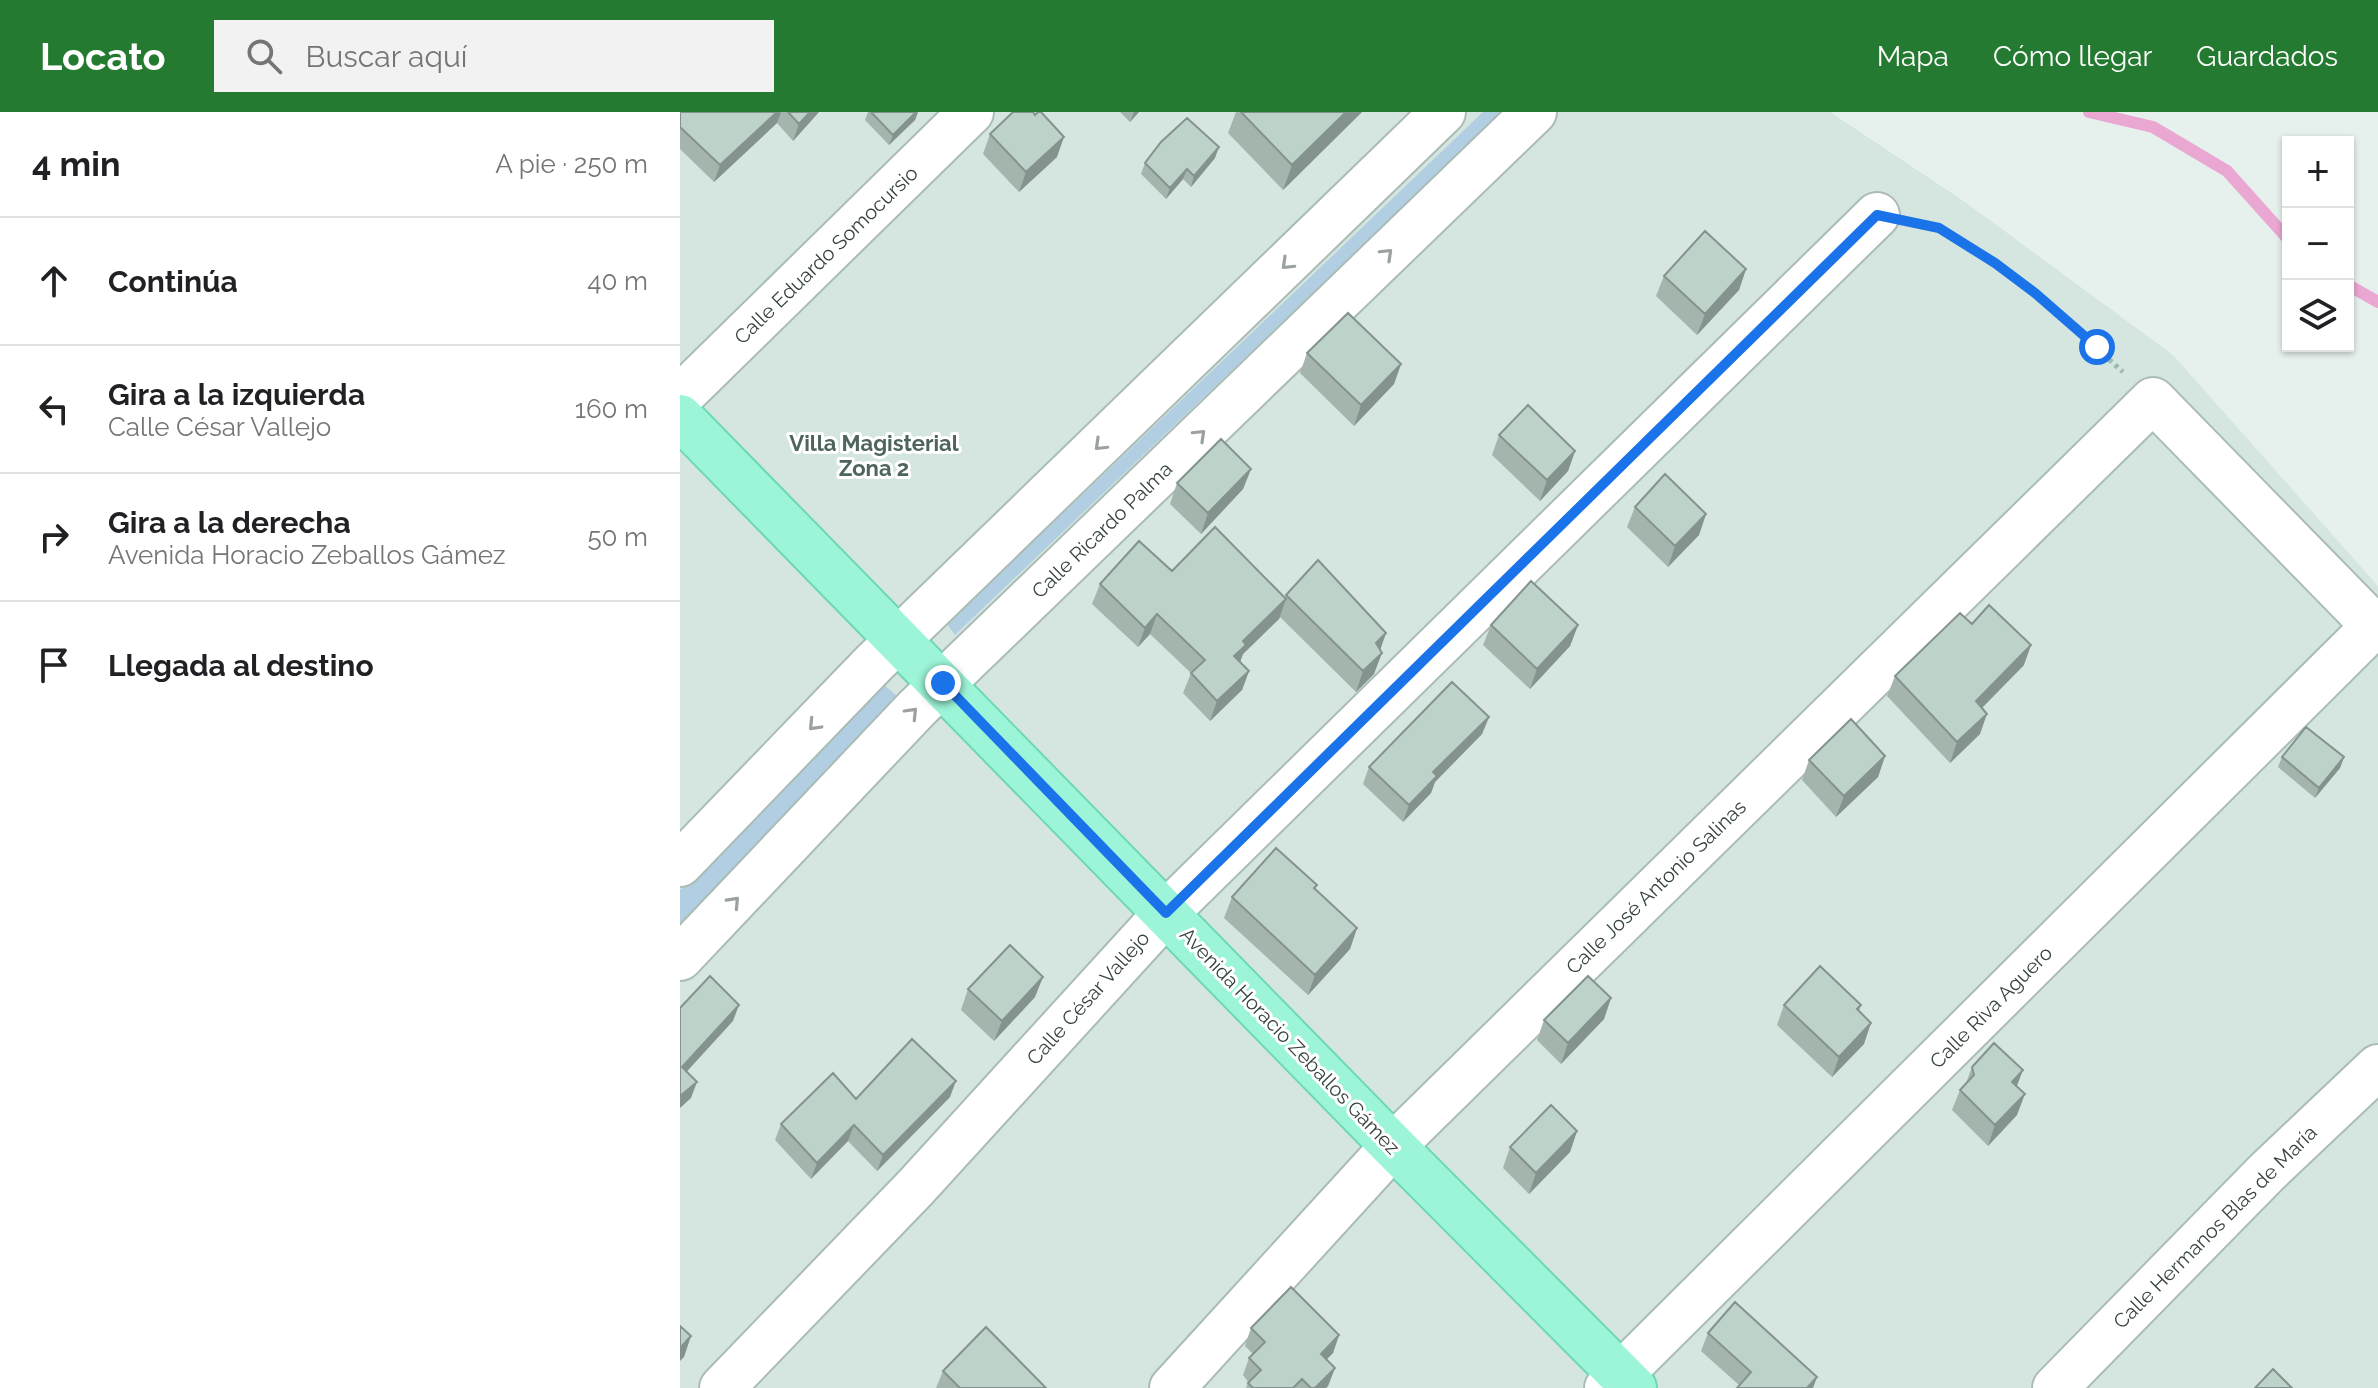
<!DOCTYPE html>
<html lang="es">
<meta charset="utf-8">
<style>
body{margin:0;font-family:Raleway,sans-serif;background:#f2f2f2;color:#202124}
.controls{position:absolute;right:24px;top:24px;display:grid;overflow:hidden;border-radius:0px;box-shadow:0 2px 6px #0004}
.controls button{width:72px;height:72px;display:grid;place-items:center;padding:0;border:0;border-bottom:2px solid #e0e0e0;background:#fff;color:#202124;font:40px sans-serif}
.stop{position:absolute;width:24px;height:24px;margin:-18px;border:6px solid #1a73e8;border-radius:50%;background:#fff}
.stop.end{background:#1a73e8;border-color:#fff;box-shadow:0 2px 8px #0008}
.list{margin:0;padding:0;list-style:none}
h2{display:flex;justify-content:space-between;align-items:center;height:104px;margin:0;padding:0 32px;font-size:34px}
h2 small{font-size:26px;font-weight:400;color:#757577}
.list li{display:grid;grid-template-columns:52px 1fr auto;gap:24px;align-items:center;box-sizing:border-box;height:128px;padding:0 32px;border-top:2px solid #e0e0e0}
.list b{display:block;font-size:30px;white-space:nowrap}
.list p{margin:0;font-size:26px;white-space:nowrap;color:#757577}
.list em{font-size:26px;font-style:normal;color:#757577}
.icon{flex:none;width:44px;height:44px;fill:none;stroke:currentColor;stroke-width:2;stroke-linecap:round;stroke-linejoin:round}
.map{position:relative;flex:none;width:1698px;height:1276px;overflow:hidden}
header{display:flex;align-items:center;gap:48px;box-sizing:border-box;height:112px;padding:0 40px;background:#247a30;color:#fff}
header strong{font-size:38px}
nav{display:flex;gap:44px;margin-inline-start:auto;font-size:28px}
.search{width:560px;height:72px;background:#f2f2f2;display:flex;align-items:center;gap:20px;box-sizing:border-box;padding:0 28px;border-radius:0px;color:#757577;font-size:30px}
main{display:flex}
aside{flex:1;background:#fff}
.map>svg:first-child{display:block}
.residential{fill:#d5e5df}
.green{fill:#b2cee2}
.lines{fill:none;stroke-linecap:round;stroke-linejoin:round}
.stream{stroke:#e9a7d1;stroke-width:12}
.minor-casing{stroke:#aabcb5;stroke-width:48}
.major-casing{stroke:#6dd8b4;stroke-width:48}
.path{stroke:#9cbcb0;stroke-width:5;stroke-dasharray:4 4;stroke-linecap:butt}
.minor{stroke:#fff;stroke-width:44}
.major{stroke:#9cf5d8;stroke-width:44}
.wall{fill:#a3b5ad}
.shaded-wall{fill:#84938d}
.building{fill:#bdd2c9;stroke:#84938d;stroke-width:2}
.oneway{stroke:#9aa19e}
.route{stroke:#1a73e8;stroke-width:10}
.labels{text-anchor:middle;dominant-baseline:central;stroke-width:6;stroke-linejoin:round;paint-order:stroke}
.street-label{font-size:20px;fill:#36433e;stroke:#fff}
.neighbourhood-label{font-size:22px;font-weight:bold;fill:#4e655b;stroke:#fff}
</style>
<header>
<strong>Locato</strong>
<div class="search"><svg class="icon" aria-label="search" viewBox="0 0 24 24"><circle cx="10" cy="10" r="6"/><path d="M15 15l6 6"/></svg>Buscar aquí</div>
<nav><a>Mapa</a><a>Cómo llegar</a><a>Guardados</a></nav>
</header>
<main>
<aside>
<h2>4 min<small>A pie · 250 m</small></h2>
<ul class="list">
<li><svg class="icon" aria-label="ahead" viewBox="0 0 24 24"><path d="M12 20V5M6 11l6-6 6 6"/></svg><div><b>Continúa</b></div><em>40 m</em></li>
<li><svg class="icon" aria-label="left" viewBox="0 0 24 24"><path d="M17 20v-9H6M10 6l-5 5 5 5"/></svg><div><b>Gira a la izquierda</b><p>Calle César Vallejo</p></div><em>160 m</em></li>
<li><svg class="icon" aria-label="right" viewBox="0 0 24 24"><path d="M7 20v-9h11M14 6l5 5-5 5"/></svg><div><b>Gira a la derecha</b><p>Avenida Horacio Zeballos Gámez</p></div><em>50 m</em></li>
<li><svg class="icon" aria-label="arrive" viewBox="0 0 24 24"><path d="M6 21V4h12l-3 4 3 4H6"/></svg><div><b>Llegada al destino</b></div></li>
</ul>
</aside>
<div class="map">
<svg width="1698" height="1276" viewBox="0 0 1698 1276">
<rect width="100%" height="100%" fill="#e6f1ee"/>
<path class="residential" d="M 0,0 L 1150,0 L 1285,90 L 1493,243 L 1698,474 L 1698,1276 L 0,1276 Z"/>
<path class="green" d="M 803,0 L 822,0 L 275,523 L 267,512 Z
M 200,569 L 219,586 L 0,815 L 0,778 Z"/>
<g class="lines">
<path class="stream" d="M 1409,0 L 1473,15 L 1547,59 L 1608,127
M 1668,173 L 1698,190"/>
<g class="minor-casing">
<path id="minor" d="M 0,285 L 291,0
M 0,752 L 194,551 L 763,0
M 0,846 L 237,596 L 854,0
M 42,1276 L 236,1075 L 486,801 L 1197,103
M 492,1276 L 713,1034 L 1473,288 L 1698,518
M 927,1276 L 1694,514
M 1375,1276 L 1587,1060 L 1698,955"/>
</g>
<g class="major-casing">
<path id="major" d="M 0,305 L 713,1034 L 954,1276"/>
</g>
<path class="path" d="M 1235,111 L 1259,116 L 1315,151 L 1355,181 L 1443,260"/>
<use href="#minor" class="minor"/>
<use href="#major" class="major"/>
</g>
<path class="wall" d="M 0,0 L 139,0 L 113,29 L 97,11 L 34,70 L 0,37 Z
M 188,0 L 238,0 L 235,8 L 209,33 L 185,8 Z
M 440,0 L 459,0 L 450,10 Z
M 556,0 L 682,0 L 603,78 L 548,21 Z
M 310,22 L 377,45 L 339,80 L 303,42 Z
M 535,46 L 511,75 L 503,67 L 486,87 L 461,62 L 465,51 Z
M 1066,157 L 1059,178 L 1017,223 L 976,184 L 984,164 Z
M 627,241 L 721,252 L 714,272 L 674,314 L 620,261 Z
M 819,323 L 895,339 L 888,359 L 860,389 L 812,343 Z
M 571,357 L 563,377 L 521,422 L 490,392 L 497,371 Z
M 955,395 L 1026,402 L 1019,423 L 988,455 L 947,415 Z
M 492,459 L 605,486 L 606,483 L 706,521 L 700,538 L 694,562 L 676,580 L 600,505 L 599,507 L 563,542 L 560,550 L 569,559 L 562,578 L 530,609 L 503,581 L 511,561 L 470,522 L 458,535 L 412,492 L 420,472 Z
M 1292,512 L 1344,553 L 1302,596 L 1300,622 L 1270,651 L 1207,584 L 1215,564 Z
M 811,513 L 898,513 L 890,534 L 850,577 L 803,533 Z
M 809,605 L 802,622 L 755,670 L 751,681 L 723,710 L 683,672 L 689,655 Z
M 1205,644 L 1198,665 L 1156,705 L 1122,668 L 1129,648 Z
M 1602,645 L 1664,645 L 1660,656 L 1635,686 L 1598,655 Z
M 637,773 L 635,778 L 677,816 L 670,837 L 628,883 L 544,806 L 552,785 Z
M 288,877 L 355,885 L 314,929 L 281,898 Z
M 931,886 L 924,907 L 881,952 L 857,928 L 864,908 Z
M 1104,893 L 1181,893 L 1179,899 L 1184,932 L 1152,965 L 1097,913 Z
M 1292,955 L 1337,975 L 1337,1003 L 1308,1034 L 1272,998 L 1280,978 L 1286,971 Z
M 270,985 L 197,1059 L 168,1029 L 131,1067 L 95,1028 L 101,1012 L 176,987 Z
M 897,1019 L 890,1040 L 849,1082 L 823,1056 L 830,1035 Z
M 571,1216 L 659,1223 L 653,1241 L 646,1248 L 655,1256 L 648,1274 L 646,1276 L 566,1276 L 568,1270 L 563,1263 L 569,1246 L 573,1242 L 565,1234 Z
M 1028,1221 L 1137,1265 L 1059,1273 L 1021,1239 Z
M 263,1259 L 366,1276 L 256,1276 Z"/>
<path class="shaded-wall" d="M 97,0 L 101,0 L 97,11 L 34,70 L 40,53 Z
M 130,0 L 139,0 L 113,29 L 119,12 Z
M 236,0 L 238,0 L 235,8 L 209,33 L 213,23 Z
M 454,0 L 459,0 L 450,10 Z
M 666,0 L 682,0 L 603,78 L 612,53 Z
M 384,25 L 377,45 L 339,80 L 346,60 Z
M 539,35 L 535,46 L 511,75 L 514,64 Z
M 507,57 L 503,67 L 486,87 L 490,76 Z
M 1066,157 L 1059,178 L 1017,223 L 1025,202 Z
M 721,252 L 714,272 L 674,314 L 681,293 Z
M 895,339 L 888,359 L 860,389 L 867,368 Z
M 571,357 L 563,377 L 521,422 L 528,401 Z
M 1026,402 L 1019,423 L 988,455 L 995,434 Z
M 606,487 L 599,507 L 563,542 L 559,553 L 554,544 L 563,529 Z
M 477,502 L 470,522 L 458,535 L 465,516 Z
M 898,513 L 890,534 L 850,577 L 857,557 Z
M 706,521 L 699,541 L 696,531 Z
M 1351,533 L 1344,553 L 1288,610 L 1296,589 Z
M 702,541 L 694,562 L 676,580 L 683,559 Z
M 569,559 L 562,578 L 530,609 L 537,589 Z
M 1307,602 L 1300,622 L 1270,651 L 1277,630 Z
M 809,605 L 802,622 L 755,670 L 751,681 L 723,710 L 729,693 L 753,660 Z
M 1205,644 L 1198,665 L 1156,705 L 1164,684 Z
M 1664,645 L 1660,656 L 1635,686 L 1639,676 Z
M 677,816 L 670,837 L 628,883 L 635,863 Z
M 363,865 L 355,885 L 314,929 L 322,909 Z
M 931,886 L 924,907 L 881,952 L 888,931 Z
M 59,893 L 53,909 L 0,967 L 2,955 Z
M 1191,911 L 1184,932 L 1152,965 L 1159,945 Z
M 1343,958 L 1335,979 L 1332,970 Z
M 276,969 L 270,985 L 197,1059 L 203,1043 Z
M 17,970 L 11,986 L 0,996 L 0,984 Z
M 1345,982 L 1337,1003 L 1308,1034 L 1315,1013 Z
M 174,1013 L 168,1029 L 131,1067 L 137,1051 Z
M 897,1019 L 890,1040 L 849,1082 L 856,1061 Z
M 659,1223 L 653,1241 L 634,1260 L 641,1242 Z
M 11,1224 L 4,1245 L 0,1249 L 0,1236 Z
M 655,1256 L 648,1274 L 646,1276 L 635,1276 Z
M 1137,1265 L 1133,1276 L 1127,1276 Z"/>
<path class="building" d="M 0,0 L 97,0 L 40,53 L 0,15 Z
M 108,0 L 130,0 L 119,12 Z
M 191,0 L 236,0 L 213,23 Z
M 333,0 L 353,0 L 355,3 L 358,0 L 361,0 L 384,25 L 346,60 L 310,22 Z
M 561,0 L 666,0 L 612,53 Z
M 507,6 L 539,35 L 514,64 L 507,57 L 490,76 L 465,51 L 481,30 Z
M 1025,119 L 1066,157 L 1025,202 L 984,164 Z
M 668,201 L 721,252 L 681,293 L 627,241 Z
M 848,293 L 895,339 L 867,368 L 819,323 Z
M 541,327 L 571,357 L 528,401 L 497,371 Z
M 985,362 L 1026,402 L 995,434 L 955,395 Z
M 535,415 L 606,487 L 563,529 L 566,533 L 554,544 L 569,559 L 537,589 L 511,561 L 525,548 L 477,502 L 465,516 L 420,472 L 459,429 L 492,459 Z
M 638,448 L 706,521 L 696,531 L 702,541 L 683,559 L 606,483 Z
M 851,469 L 898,513 L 857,557 L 811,513 Z
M 1309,493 L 1351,533 L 1296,589 L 1307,602 L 1277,630 L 1215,564 L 1280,501 L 1292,512 Z
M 772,570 L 809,605 L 753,660 L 757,664 L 729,693 L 689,655 Z
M 1171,607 L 1205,644 L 1164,684 L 1129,648 Z
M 1626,615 L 1664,645 L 1639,676 L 1602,645 Z
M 596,736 L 637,773 L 634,776 L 677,816 L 635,863 L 552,785 Z
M 330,833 L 363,865 L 322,909 L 288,877 Z
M 1140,854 L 1181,893 L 1177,897 L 1191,911 L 1159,945 L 1104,893 Z
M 30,864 L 59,893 L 2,955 L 17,970 L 0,984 L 0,896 Z
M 908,864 L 931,886 L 888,931 L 864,908 Z
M 232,927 L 276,969 L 203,1043 L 174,1013 L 137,1051 L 101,1012 L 153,961 L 176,987 Z
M 1314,931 L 1343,958 L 1332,970 L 1345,982 L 1315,1013 L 1280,978 L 1294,963 L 1292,955 Z
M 871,993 L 897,1019 L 856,1061 L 830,1035 Z
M 611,1175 L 659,1223 L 641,1242 L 655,1256 L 635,1276 L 631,1276 L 622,1267 L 613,1276 L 573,1276 L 568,1271 L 581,1258 L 569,1246 L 585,1230 L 571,1216 Z
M 1055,1190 L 1137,1265 L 1127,1276 L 1057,1276 L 1071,1260 L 1028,1221 Z
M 0,1214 L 11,1224 L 0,1236 Z
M 306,1215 L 366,1276 L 280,1276 L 263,1259 Z
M 1593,1257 L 1612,1276 L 1575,1276 Z"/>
<defs><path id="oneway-chevron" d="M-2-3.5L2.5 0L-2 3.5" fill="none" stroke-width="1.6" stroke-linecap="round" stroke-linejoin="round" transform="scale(2)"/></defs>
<g class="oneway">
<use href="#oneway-chevron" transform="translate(707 142) rotate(-44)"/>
<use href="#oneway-chevron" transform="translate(607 152) rotate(136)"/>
<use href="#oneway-chevron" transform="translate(520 323) rotate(-44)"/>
<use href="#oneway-chevron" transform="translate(420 333) rotate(136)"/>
<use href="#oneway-chevron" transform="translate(232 601) rotate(-46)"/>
<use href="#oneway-chevron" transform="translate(134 613) rotate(134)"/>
<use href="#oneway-chevron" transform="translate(54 790) rotate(-47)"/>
</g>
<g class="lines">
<path class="route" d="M 263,571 L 486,801 L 1197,103 L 1259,116 L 1315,151 L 1355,181 L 1417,235"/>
</g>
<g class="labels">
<g class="street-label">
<text transform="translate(146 143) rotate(-44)">Calle Eduardo Somocursio</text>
<text transform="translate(422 418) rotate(-44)">Calle Ricardo Palma</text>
<text transform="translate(976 775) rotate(-44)">Calle José Antonio Salinas</text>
<text transform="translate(408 886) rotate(-48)">Calle César Vallejo</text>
<text transform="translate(1311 895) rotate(-45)">Calle Riva Aguero</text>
<text transform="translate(610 929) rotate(46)">Avenida Horacio Zeballos Gámez</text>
<text transform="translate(1535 1115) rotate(-45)">Calle Hermanos Blas de María</text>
</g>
<g class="neighbourhood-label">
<text x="194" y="331">Villa Magisterial<tspan x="194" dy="25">Zona 2</tspan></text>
</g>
</g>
</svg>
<div class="controls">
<button>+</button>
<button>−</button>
<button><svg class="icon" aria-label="layers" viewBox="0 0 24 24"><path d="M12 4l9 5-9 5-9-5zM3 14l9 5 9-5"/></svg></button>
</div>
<div class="stop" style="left:1417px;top:235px"></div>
<div class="stop end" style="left:263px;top:571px"></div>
</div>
</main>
